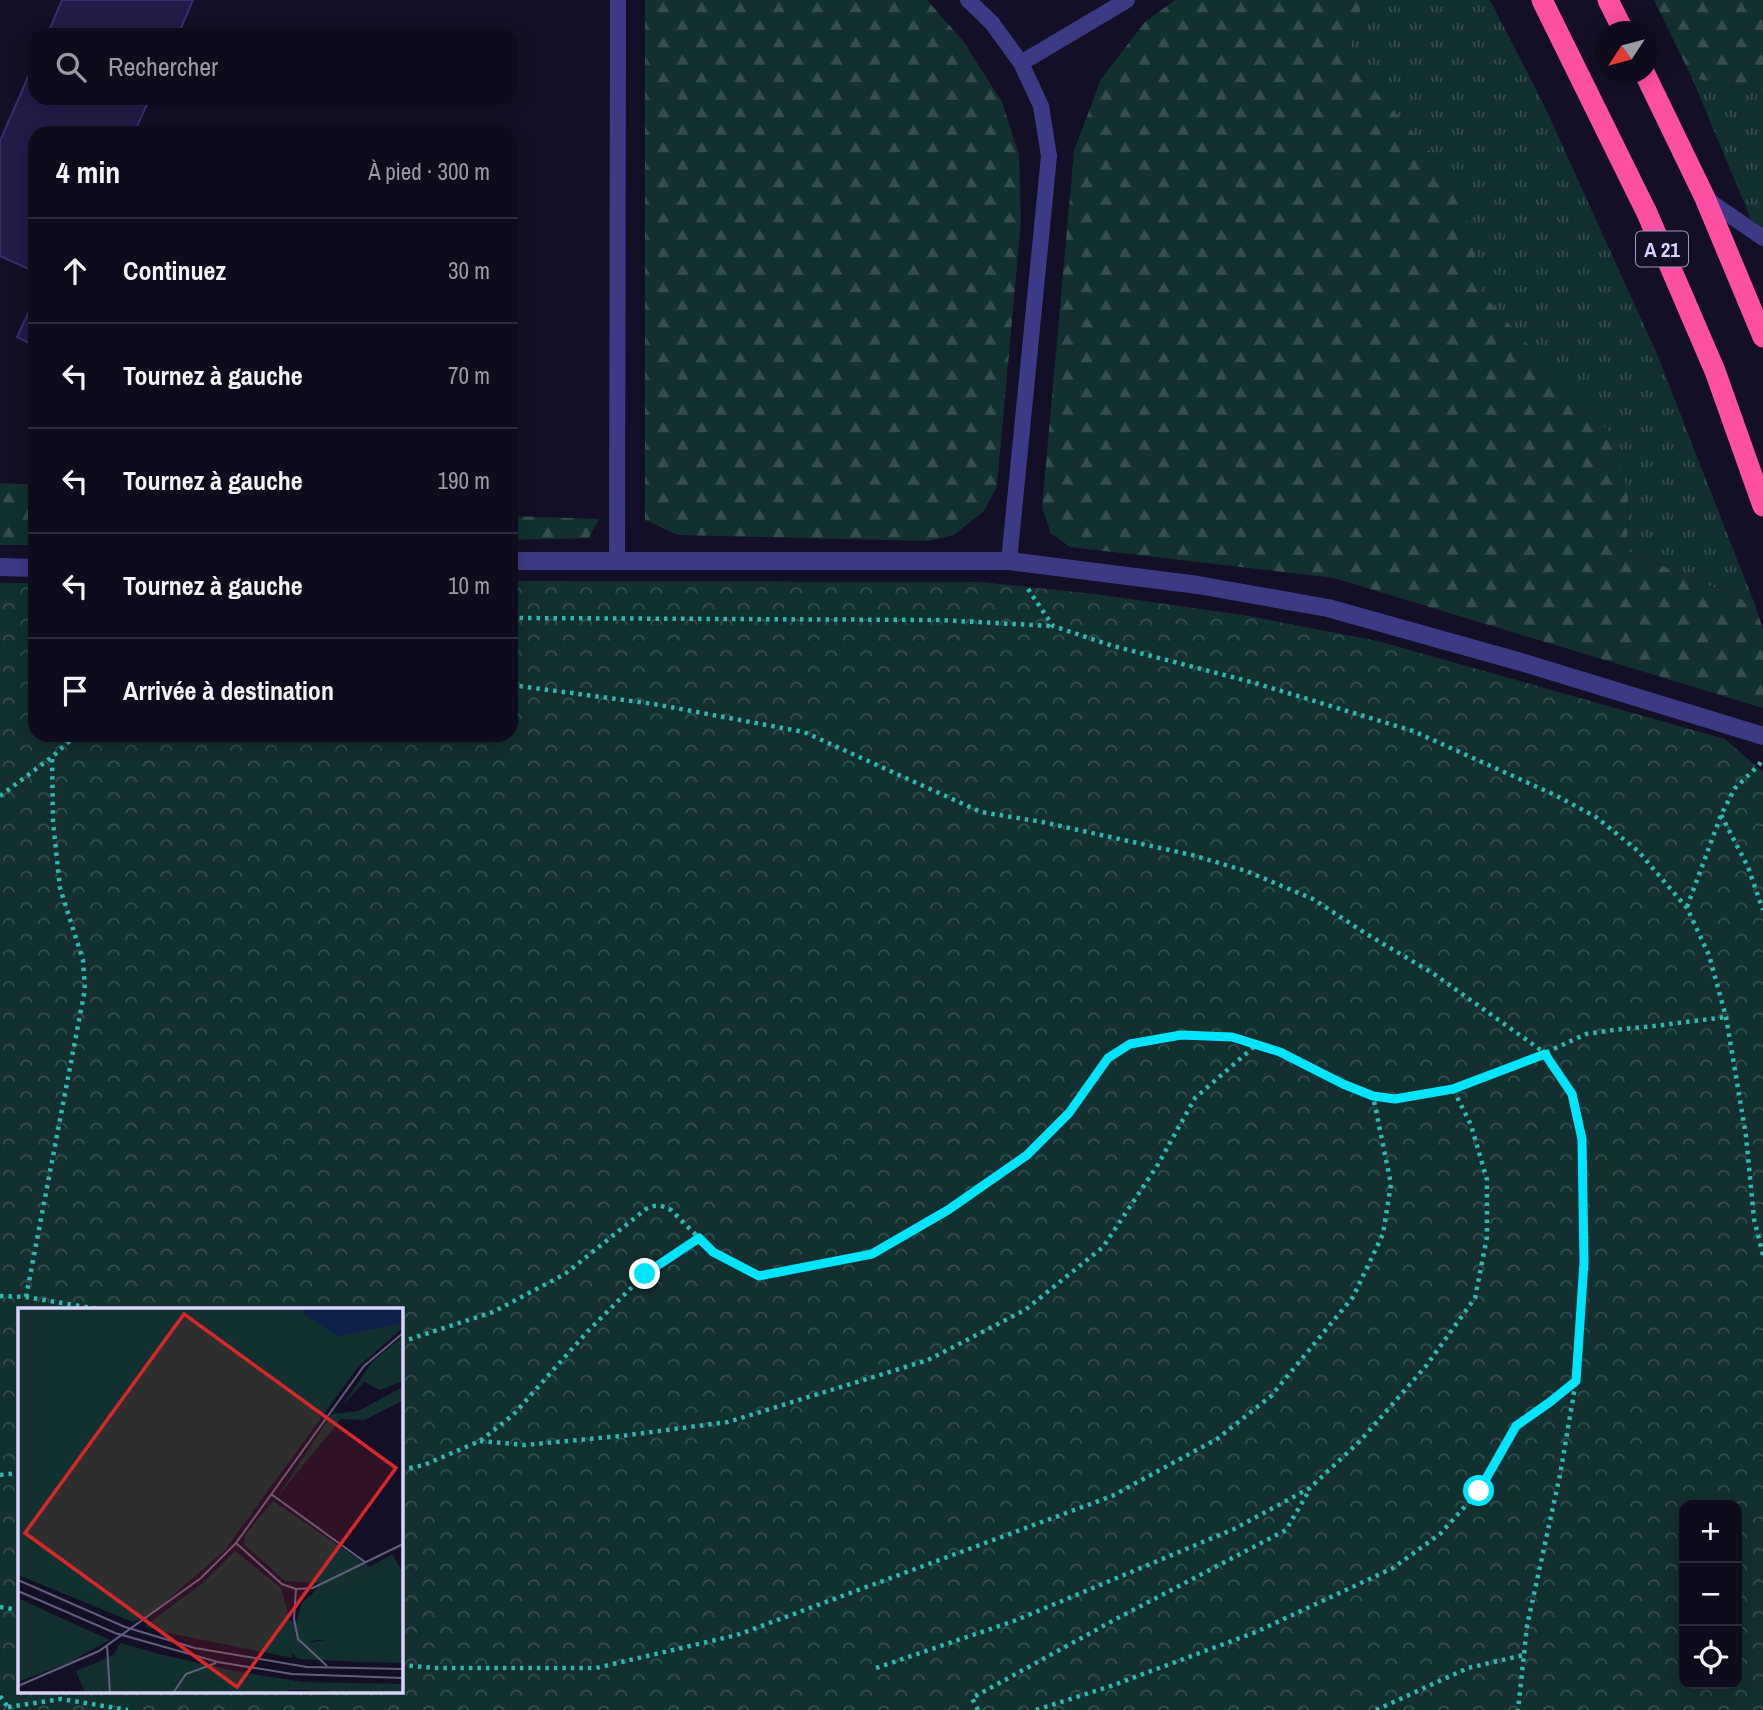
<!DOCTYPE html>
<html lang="fr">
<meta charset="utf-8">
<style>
body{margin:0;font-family:"Archivo Narrow",sans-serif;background:#1c1929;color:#f1f3f6}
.controls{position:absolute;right:21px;bottom:21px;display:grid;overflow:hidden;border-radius:14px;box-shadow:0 4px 18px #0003}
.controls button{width:63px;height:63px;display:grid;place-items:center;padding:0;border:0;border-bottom:2px solid #2e2b3b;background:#0e0b1c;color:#f1f3f6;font:35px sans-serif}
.compass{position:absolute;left:1595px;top:21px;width:63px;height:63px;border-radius:50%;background:#0e0b1c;box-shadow:0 4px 18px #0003;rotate:234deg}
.stop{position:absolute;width:21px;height:21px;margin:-16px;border:5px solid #00e5ff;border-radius:50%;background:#fff}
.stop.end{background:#00e5ff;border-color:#fff;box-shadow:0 2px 7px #0008}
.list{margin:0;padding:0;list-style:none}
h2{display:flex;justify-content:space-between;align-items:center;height:91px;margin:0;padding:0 28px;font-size:30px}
h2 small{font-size:23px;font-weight:400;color:#9b9ba3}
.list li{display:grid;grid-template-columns:46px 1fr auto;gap:21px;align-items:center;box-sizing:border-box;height:105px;padding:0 28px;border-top:2px solid #2e2b3b}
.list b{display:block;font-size:26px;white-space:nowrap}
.list em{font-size:23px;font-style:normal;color:#9b9ba3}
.icon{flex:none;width:38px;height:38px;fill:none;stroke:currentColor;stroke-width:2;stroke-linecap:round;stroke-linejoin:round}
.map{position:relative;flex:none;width:1763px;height:1710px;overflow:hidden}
.search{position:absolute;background:#0e0b1c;box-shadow:0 4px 18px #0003;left:28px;top:28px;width:490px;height:77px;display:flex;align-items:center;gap:18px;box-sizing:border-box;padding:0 24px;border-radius:21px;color:#9b9ba3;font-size:26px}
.panel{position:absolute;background:#0e0b1c;box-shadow:0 4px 18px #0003;left:28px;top:126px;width:490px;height:616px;border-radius:21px}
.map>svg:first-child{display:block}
.grass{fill:url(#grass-tufts)}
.forest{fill:url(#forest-firs)}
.park{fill:url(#park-crowns);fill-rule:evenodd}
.building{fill:#241b47;stroke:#3b2d73;stroke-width:2}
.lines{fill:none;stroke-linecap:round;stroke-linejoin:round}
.path{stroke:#2fb8b0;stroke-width:4.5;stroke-dasharray:3.5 5;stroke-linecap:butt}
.service{stroke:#3d3a85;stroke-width:16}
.minor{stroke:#3d3a85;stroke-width:18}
.motorway{stroke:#ff4fa3;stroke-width:21}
.route{stroke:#00e5ff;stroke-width:9}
.labels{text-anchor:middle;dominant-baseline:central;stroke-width:5;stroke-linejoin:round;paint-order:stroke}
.shield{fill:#130f26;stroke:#9e99be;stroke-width:2}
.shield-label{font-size:21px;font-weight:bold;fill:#d9d4ff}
.inset-road{fill:none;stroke:#625e7d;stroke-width:2}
.view{fill:#d62828;fill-opacity:0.15;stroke:#d62828;stroke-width:3.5}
.inset-edge{fill:none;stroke:#d9d4ff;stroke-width:3.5}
</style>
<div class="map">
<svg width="1763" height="1710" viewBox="0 0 1763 1710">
<defs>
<pattern id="grass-tufts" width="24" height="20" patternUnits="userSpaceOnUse" patternTransform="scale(1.75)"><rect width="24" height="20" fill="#12302f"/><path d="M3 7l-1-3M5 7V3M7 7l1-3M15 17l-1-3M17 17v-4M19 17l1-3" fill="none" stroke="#344d4e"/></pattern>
<pattern id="forest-firs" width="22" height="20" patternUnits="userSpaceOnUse" patternTransform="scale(1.75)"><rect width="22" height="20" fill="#12302f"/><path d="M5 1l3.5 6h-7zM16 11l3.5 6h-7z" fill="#344d4e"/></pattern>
<pattern id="park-crowns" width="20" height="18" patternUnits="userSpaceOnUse" patternTransform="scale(1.75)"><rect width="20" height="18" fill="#12302f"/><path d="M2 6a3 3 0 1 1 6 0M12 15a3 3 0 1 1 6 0" fill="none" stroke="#344d4e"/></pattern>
</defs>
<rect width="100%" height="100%" fill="#130f26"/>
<path class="grass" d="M 1363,0 L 1490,0 L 1544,105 L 1657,354 L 1755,605 L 1627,551 L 1628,491 L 1543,362 L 1480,291 L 1460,184 L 1346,60 Z
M 1692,78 L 1763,91 L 1763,248 Z"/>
<path class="forest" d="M 645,0 L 927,0 L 963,41 L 1002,102 L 1019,155 L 1021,221 L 997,486 L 984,511 L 954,535 L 928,541 L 678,535 L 645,520 Z
M 1175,0 L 1363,0 L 1347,60 L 1460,184 L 1481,292 L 1543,362 L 1611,433 L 1628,491 L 1627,551 L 1755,605 L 1763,629 L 1763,708 L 1334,578 L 1070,547 L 1051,533 L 1042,508 L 1074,151 L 1101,79 L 1145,22 Z
M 1654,0 L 1763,0 L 1763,91 L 1692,78 Z
M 0,483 L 35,485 L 35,545 L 0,545 Z
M 511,516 L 599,519 L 589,538 L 511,540 Z"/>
<path class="park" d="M 511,581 L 981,582 L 1095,594 L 1243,615 L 1378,641 L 1725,739 L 1763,772 L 1763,1710 L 0,1710 L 0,583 L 35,583 L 35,735 L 511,735 ZM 19,1309 L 401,1309 L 401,1691 L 19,1691 ZM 1684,1505 L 1737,1505 L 1737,1684 L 1684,1684 Z"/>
<path class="building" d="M 62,0 L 193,0 L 178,35 L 47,35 Z
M 35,61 L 35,98 L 150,98 L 134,133 L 35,133 L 35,272 L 0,256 L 0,141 Z
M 35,299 L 35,346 L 17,337 Z"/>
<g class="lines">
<path class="path" d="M 1028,589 L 1053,626 L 1113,646 L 1255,683 L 1413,731 L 1555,795 L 1596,817 L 1638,851 L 1687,908 L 1709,955 L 1726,1017 L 1746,1136 L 1754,1219 L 1763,1255
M 511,618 L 939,620 L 1052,626
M 511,685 L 654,704 L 804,732 L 981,812 L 1042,822 L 1192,855 L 1246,871 L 1313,899 L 1365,933 L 1434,974 L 1545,1053 L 1572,1094 L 1582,1139 L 1584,1263 L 1576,1381 L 1560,1475 L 1527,1626 L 1518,1710
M 0,796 L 52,757 L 76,735
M 1721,815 L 1748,867 L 1763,910
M 1687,907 L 1721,815 L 1735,788 L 1759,765 L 1761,761
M 0,1296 L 26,1297 L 98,1309
M 26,1297 L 85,989 L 83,960 L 60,888 L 53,822 L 52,757
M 401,1342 L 493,1312 L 565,1274 L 646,1209 C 656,1204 661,1205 671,1210 L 713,1252 L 759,1276 L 872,1254 L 948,1210 L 1027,1155 L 1069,1113 L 1108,1058 L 1131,1044 L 1181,1035 L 1232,1037 L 1280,1052 L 1344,1084 L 1373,1096 L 1395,1099 L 1453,1089 L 1545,1053 L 1586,1034 L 1613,1030 L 1654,1026 L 1726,1017
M 480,1441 L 525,1445 L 621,1436 L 728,1422 L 928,1360 L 1025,1310 L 1103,1247 L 1157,1166 L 1195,1098 L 1256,1045
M 401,1470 L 424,1465 L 480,1441 L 513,1415 L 588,1331 L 645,1274 L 699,1239
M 0,1475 L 19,1473
M 0,1607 L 19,1610
M 401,1665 L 435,1668 L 596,1668 L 737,1635 L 1112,1496 L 1217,1439 L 1271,1396 L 1353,1297 L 1383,1234 L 1391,1184 L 1373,1096
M 876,1668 L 1014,1621 L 1234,1529 L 1310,1488 L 1361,1440 L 1426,1366 L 1475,1298 L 1487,1237 L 1487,1180 L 1471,1125 L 1453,1089
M 0,1696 L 10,1710
M 8,1707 L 61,1699 L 128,1710
M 978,1710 L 972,1698 L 1116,1619 L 1286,1530 L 1310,1489
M 1036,1710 L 1111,1686 L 1256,1632 L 1393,1568 L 1440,1534 L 1479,1491 L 1516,1426 L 1550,1402 L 1575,1381
M 1376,1710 L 1468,1668 L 1524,1655"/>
<path class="service" d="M 968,0 L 992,23 L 1021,63 L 1041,106 L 1049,156 L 1009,561
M 1021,63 L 1127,0
M 1705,198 L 1763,238
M 617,560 L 618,0"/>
<path class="minor" d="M 511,561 L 1009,561 L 1198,585 L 1328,608 L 1521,662 L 1763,736
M 0,567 L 35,568"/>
<path class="motorway" d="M 1542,0 L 1647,213 L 1715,371 L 1763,506
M 1608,0 L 1624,32
M 1645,74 L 1705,198 L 1763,337"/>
</g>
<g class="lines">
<path class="route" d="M 645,1274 L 699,1238 L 713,1252 L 759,1276 L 872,1254 L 948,1210 L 1027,1155 L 1069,1113 L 1108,1058 L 1130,1044 L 1181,1035 L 1232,1037 L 1280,1052 L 1343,1084 L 1373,1096 L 1395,1099 L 1453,1089 L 1545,1054 L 1572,1094 L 1582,1139 L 1584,1263 L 1576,1381 L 1550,1402 L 1516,1426 L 1479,1491"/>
</g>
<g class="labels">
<rect class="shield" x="1636" y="231.5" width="52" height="35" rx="5"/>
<g class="shield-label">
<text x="1662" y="249">A 21</text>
</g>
</g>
<g transform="translate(18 1308)">
<rect width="385" height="385" fill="#130f26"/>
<path d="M 385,28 L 385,73 L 362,82 L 346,74 L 324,98 L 354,54 ZM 163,313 L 179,321 L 208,318 L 224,325 L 249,322 L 270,337 L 275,350 L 145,324 ZM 320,330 L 347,334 L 345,354 L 280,351 L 289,335 ZM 102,335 L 141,346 L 216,363 L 205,374 L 176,367 L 161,378 L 154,376 L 148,360 L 96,347 ZM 272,372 L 286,374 L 285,378 L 321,383 L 269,382 Z" fill="#12302f"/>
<path d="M 385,79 L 384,93 L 347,112 L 323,111 L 260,188 L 314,106 L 340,103 ZM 255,193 L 352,259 L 374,246 L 385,265 L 385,355 L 345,354 L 346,334 L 298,332 L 289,335 L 280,351 L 249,322 L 224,325 L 208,318 L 179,321 L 163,313 L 145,324 L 127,318 L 186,274 L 217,243 L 263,280 L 272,313 L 278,314 L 284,295 L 300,280 L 299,275 L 267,273 L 226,236 L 227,227 ZM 96,347 L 148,360 L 154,376 L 161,378 L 176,367 L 205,374 L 216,363 L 272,372 L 269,382 L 283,385 L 67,385 L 58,363 ZM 286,374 L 385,376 L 385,385 L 321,385 L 285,378 Z" fill="#12302f"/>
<path d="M 0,0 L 385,0 L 385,20 L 341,58 L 206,243 L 131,308 L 115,314 L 0,267 ZM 0,290 L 43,310 L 92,332 L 50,355 L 0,374 Z" fill="#12302f"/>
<path d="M 284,0 L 385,0 L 385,15 L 320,28 L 285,6 Z" fill="#0c2248"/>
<path class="inset-road" d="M 253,186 L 347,254M 218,235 L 264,276 L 278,281 L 295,280 L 385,236M 0,272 L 107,319 L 177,340 L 289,359 L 385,361M 278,281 L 276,311 L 280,331 L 309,358M 0,283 L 97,325 L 200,354 L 274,366 L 385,370M 89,338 L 92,385M 0,378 L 81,343 L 183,270 L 218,235 L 346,58 L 385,25M 155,385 L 168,366 L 198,355"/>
<path class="view" d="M 166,6 L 378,160 L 219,379 L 7,225 Z"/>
<rect width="385" height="385" class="inset-edge"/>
</g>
</svg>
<div class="controls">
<button>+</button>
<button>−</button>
<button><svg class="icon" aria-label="locate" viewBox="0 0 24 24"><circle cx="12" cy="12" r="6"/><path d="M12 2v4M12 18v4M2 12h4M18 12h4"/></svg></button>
</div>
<svg class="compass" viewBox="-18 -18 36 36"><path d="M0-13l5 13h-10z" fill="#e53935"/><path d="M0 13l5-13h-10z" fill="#9b9ba3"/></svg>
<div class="stop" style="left:1479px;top:1491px"></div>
<div class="stop end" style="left:645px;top:1274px"></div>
<div class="search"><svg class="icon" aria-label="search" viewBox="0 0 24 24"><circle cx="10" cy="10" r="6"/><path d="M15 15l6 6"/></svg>Rechercher</div>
<section class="panel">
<h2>4 min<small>À pied · 300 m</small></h2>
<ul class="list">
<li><svg class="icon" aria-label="ahead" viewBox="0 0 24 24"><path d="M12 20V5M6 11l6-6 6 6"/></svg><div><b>Continuez</b></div><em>30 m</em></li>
<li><svg class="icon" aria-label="left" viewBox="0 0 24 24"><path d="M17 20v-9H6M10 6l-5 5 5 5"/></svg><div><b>Tournez à gauche</b></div><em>70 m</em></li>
<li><svg class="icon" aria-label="left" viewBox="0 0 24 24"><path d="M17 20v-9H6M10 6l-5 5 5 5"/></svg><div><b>Tournez à gauche</b></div><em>190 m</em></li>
<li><svg class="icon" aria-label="left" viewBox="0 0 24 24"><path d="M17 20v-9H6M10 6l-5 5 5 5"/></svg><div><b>Tournez à gauche</b></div><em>10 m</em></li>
<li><svg class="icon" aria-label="arrive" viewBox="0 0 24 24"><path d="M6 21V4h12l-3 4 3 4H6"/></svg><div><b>Arrivée à destination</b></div></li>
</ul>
</section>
</div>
